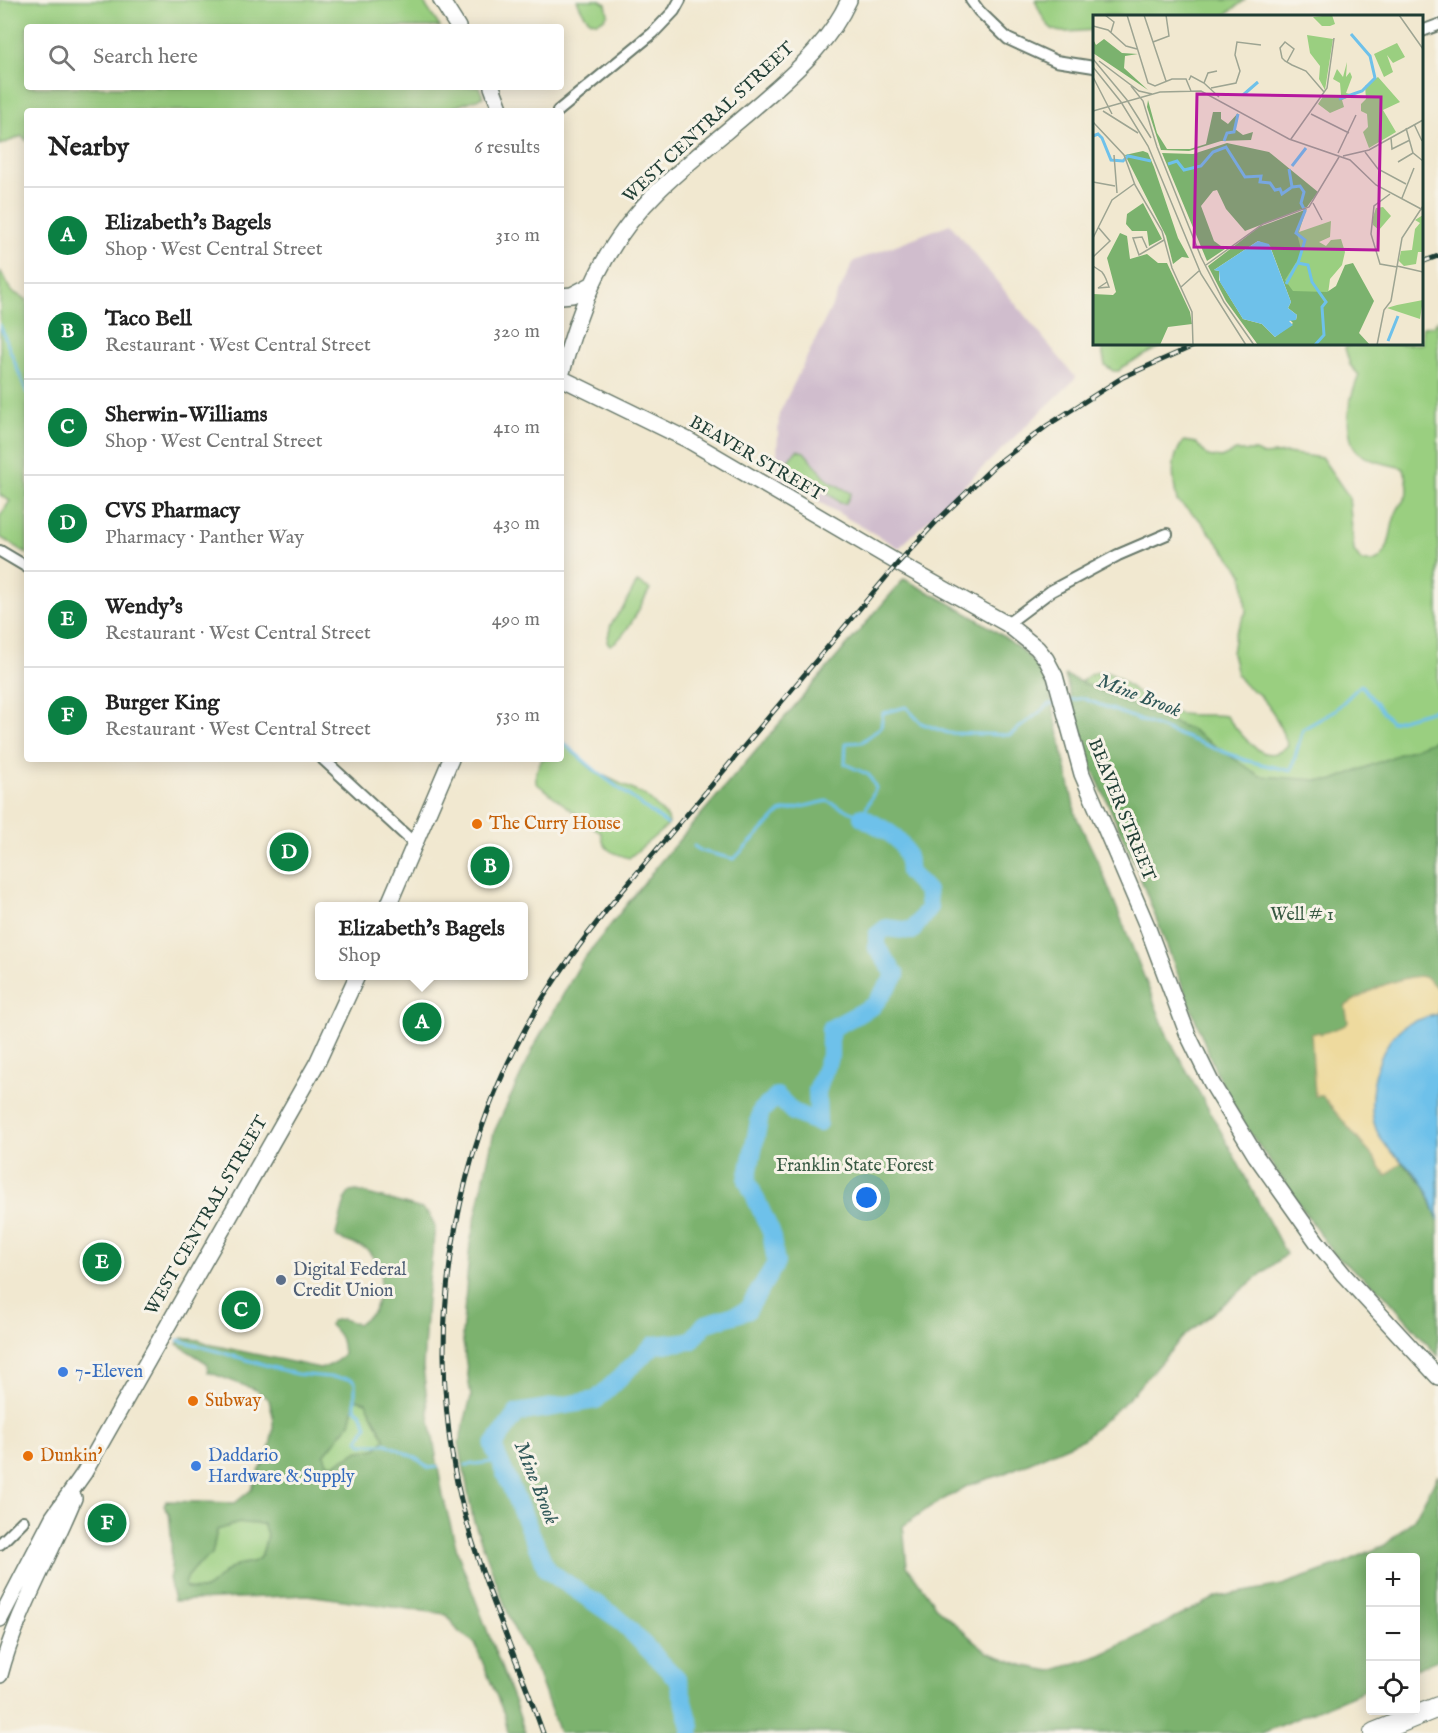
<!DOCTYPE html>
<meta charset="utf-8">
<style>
body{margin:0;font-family:"IM FELL English",serif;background:#f2f2f2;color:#222}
.controls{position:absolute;right:18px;bottom:18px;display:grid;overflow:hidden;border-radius:6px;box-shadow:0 3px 15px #0003}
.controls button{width:54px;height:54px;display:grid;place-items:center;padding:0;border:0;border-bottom:2px solid #e0e0e0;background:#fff;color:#222;font:30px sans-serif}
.you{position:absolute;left:867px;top:1198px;width:21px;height:21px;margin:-15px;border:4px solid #fff;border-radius:50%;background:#1a73e8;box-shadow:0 0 0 9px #1a73e833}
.badge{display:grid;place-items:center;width:39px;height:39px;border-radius:50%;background:#0b8043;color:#fff;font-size:20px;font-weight:700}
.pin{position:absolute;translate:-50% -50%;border:3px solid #fff;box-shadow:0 2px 6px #0006}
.popup{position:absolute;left:315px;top:902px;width:213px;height:78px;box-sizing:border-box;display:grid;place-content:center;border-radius:6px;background:#fff;filter:drop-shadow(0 2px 4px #0005);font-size:20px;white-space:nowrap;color:#767676}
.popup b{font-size:22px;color:#222}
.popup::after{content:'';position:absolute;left:50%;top:100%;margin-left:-12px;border:12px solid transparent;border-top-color:#fff}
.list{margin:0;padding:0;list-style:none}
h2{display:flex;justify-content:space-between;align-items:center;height:78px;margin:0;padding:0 24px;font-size:26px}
h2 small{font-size:20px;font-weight:400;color:#767676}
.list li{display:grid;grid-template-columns:39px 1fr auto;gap:18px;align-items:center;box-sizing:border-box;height:96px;padding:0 24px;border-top:2px solid #e0e0e0}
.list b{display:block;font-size:22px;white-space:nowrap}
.list p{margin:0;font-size:20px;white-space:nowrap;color:#767676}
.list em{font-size:20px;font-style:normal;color:#767676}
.icon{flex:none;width:33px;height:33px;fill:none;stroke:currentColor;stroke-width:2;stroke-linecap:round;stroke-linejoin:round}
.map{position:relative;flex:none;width:1438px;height:1733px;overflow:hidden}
.search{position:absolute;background:#fff;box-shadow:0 3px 15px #0003;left:24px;top:24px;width:540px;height:66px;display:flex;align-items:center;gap:15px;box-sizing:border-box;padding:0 21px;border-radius:6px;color:#767676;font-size:22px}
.panel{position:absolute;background:#fff;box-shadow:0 3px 15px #0003;left:24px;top:108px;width:540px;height:654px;border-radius:6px}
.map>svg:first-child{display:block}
.industrial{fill:#d0bdcd}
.green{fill:#9acf80;stroke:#5c865a;stroke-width:1.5}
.forest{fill:#7bb26e;stroke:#4d7851;stroke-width:1.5;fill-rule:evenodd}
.sand{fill:#eeda9e;stroke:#868c69;stroke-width:1.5}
.water{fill:#6ec1ea;stroke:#467f8f;stroke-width:1.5}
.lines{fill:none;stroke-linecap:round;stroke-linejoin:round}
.stream{stroke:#6ec1ea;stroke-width:3}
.river{stroke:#6ec1ea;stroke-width:18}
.street-casing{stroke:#68796b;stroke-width:14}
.secondary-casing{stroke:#68796b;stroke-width:18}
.highway-casing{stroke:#68796b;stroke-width:22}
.street{stroke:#fff;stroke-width:10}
.secondary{stroke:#fff;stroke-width:15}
.highway{stroke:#fff;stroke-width:20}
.rail-casing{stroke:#1f3d34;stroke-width:5}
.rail{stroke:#f7f3e8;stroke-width:3;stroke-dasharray:9;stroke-linecap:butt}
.food-dot{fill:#e8710a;stroke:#f7f3e8;stroke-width:2}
.service-dot{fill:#5c6f8a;stroke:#f7f3e8;stroke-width:2}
.shop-dot{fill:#3f7fe0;stroke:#f7f3e8;stroke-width:2}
.labels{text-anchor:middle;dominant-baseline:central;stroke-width:6;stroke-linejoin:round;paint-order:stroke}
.street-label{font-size:18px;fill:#1f3d34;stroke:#f7f3e8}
.food-label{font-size:18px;fill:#c56008;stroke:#f7f3e8;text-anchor:start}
.park-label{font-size:18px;fill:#385a43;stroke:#f7f3e8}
.service-label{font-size:18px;fill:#4e5e75;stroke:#f7f3e8;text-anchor:start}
.shop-label{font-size:18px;fill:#366cbe;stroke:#f7f3e8;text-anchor:start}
.water-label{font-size:20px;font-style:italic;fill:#2f5758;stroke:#f7f3e8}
.inset-river{fill:none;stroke:#6ec1ea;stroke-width:3}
.inset-road{fill:none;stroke:#9da492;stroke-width:1.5}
.view{fill:#b5179e;fill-opacity:0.15;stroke:#b5179e;stroke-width:3}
.inset-edge{fill:none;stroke:#1f3d34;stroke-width:3}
</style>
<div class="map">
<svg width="1438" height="1733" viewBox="0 0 1438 1733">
<rect width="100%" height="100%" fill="#f7f3e8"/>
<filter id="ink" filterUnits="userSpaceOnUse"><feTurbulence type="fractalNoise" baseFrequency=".0167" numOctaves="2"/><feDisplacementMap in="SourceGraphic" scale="12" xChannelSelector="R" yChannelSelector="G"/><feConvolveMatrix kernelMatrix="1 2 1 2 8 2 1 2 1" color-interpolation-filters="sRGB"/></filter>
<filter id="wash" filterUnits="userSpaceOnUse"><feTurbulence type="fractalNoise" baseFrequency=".008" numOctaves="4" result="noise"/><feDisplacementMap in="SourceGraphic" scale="24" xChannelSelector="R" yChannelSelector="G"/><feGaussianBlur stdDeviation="1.35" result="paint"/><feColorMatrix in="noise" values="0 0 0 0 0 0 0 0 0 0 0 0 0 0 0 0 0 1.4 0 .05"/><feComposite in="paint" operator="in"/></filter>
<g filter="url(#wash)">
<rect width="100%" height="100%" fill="#f1e8d0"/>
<path class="industrial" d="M 950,224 L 1076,378 L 899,548 L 776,477 L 779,414 L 854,261 Z"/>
<path class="green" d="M 0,0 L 422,0 L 440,27 L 27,27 L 27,87 L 479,87 L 483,97 L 442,111 L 27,111 L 27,141 L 22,136 L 0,145 Z
M 577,0 L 599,0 L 606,4 L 608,14 C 593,33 583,14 577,0 Z
M 1035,0 L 1245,0 L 1224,16 L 1094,16 L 1094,30 C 1055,32 1051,40 1035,0 Z
M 0,270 L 11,291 L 27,300 L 27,554 L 0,537 L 0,516 L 10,501 L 0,495 Z
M 1438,320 L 1438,736 L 1424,750 L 1320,812 L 1078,685 C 1100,661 1114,674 1134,690 C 1144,697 1158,706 1170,711 C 1188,718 1207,713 1226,716 C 1241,733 1264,771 1288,745 L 1274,714 L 1267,704 L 1258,694 L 1244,684 L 1237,675 L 1232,653 L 1235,634 L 1246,612 L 1243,574 L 1199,519 L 1177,501 C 1173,481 1169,458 1184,441 L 1196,443 L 1208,456 L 1221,458 L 1236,451 L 1255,451 L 1263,455 L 1287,453 L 1322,458 L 1349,497 L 1354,551 L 1361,561 C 1369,563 1377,563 1382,556 C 1392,544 1390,524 1397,511 C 1400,504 1407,498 1408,491 C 1408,483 1406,474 1403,468 C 1388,464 1369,462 1358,452 C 1353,448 1351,441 1350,435 C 1345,412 1351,396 1359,375 L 1350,365 L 1345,348 L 1351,344 L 1422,344 L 1422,327 L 1433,326 Z
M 1101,344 L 1166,344 L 1122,367 L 1119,371 L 1113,371 L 1105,365 Z
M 797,450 L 804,452 L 829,481 L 851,493 L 846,503 L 840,503 L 825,490 L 788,472 L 785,464 Z
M 637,582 L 650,589 C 641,604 626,639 610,645 L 607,642 L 611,624 L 624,606 Z
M 561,741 L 594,771 L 646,796 L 668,818 L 669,823 L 666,827 L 629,858 C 613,853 603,851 601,833 L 536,783 L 536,772 L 542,759 L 561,759 Z
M 356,1399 L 366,1402 L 385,1439 L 376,1449 L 359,1452 L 335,1464 L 327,1463 L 324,1455 L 350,1423 Z
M 239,1523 L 263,1524 L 267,1534 C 265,1541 264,1551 260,1557 C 254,1565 242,1562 233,1567 C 214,1576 211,1599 185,1586 C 186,1571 200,1563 212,1554 L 217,1530 Z"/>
<path class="forest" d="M 904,579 C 940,598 1026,641 1044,676 C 1046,681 1048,688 1050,693 L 1076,816 L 1100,866 L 1168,1037 L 1223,1135 L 1286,1254 L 1183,1337 L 1127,1400 L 1083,1439 L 1003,1474 L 969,1485 L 930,1507 L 903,1526 L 907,1566 L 937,1608 L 987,1652 L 1025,1666 L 1051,1671 L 1101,1655 L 1217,1597 L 1282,1585 L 1341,1564 L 1385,1545 L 1414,1519 L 1438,1475 L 1438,1660 L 1416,1669 L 1416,1558 L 1370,1558 L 1370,1688 L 1262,1733 L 559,1733 L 538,1674 L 513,1627 L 473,1519 L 459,1442 L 471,1397 L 462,1335 L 470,1243 L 494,1132 L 536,1043 L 582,961 L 661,861 Z
M 1065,675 L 1141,709 L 1192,730 L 1260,776 L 1331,781 L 1438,739 L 1438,1014 L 1416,1021 L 1387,1147 L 1424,1185 L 1438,1220 L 1438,1356 L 1384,1294 L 1334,1254 L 1244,1124 L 1216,1072 L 1136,867 L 1090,763 L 1081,741 Z
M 357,1191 L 422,1209 L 430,1215 L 435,1227 L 427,1299 L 423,1367 L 428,1409 L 443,1496 L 458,1554 L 516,1706 L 525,1733 L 508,1733 L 504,1714 L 475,1644 C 470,1638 463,1636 458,1631 C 453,1625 452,1618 445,1614 L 307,1595 L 174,1601 L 169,1578 C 173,1572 171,1524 169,1514 C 168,1511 166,1509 164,1506 L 166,1501 L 235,1503 L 251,1490 L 259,1471 L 268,1456 L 273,1430 L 273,1416 L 269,1400 L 256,1390 L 208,1372 L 207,1363 L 177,1344 L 182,1338 L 199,1340 L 212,1345 L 320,1368 C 330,1367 336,1362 343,1355 C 342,1339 341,1336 330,1325 L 331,1321 L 342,1319 L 358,1324 L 374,1311 L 380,1290 L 381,1268 L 367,1249 L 337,1238 L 336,1234 L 346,1197 L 350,1192 ZM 356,1399 L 366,1402 L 385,1439 L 376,1449 L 359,1451 L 335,1464 L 327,1463 L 324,1455 L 350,1423 ZM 239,1523 L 263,1524 L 267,1534 C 266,1541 264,1551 260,1557 C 254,1565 242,1562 233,1567 C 214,1576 211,1599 185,1587 C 186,1571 200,1563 212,1554 L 217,1530 Z"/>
<path class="sand" d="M 1419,976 L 1427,978 L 1438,989 L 1438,1014 L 1416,1021 L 1382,1057 L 1376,1073 L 1372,1095 L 1376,1129 L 1387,1147 L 1402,1162 L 1386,1176 L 1378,1163 L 1322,1096 L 1315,1096 L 1311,1034 L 1319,1032 L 1321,1034 L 1346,1025 L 1348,1022 L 1345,1006 C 1368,991 1391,979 1419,976 Z"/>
<path class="water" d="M 1438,1014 L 1438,1220 C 1434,1209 1430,1195 1424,1185 C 1411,1164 1386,1154 1376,1129 C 1365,1099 1377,1046 1403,1027 C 1413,1020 1427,1017 1438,1014 Z"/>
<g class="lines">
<path class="stream" d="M 0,325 L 27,393
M 1067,701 L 1082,698 L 1248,761 L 1291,771 L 1303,729 L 1333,712 L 1361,685 L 1391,722 L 1438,709
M 561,741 L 597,772 L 667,824
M 694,846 L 701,851 L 734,859 L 780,812 L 827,801 L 862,817 L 876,788 L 869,775 L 845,764 L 846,743 L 862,742 L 881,727 L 883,713 L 906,707 L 921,723 L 948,733 L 1010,735 L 1050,704 L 1058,703
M 178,1340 L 296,1374 L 351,1379 L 355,1382 L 355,1408 L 361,1413 L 367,1426 L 358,1440 L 362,1444 L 387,1444 L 416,1458 L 429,1468 L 438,1467
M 466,1465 L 500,1461"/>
<path class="river" d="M 690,1733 L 691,1727 L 678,1680 L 620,1620 L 547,1570 L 493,1446 L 517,1413 L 596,1400 L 654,1345 L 691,1341 L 705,1324 L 747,1311 L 776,1263 L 771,1232 L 747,1180 L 761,1111 L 777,1096 L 793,1112 L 818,1123 L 817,1090 L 830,1056 L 830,1029 L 873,1006 L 896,975 L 877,948 L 877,935 L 886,928 L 912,931 L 929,908 L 927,891 L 909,872 C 908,837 889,833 862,817"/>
</g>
</g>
<g filter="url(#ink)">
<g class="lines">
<g class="street-casing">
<path id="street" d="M 971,0 L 979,11 L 1008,39 L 1056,61 L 1094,67
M 1422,31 L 1438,25
M 558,111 L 653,33 L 674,11 L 680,0
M 0,551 L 27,567
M 1007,624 L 1051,591 L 1118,555 L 1167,534
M 323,759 L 415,844
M 0,1544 L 23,1521"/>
</g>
<g class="secondary-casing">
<path id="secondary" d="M 441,0 L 458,27
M 492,87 L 501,111
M 561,296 L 572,295 L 591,285
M 561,376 C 581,302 603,244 660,189 C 695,156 734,126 770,94 C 802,66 831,39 849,0
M 561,378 L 688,440 L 898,563 L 1007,624 L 1037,648 L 1046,659 L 1055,676 L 1082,774 L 1147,926 L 1188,1035 L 1211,1082 L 1256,1156 L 1317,1242 L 1344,1275 L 1438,1377
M 388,906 L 451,759
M 0,1619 L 53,1517 L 84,1473 L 317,1063 L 357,976
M 0,1675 C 16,1613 50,1557 74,1498"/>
</g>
<g class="highway-casing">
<path id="highway" d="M 1374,1733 L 1438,1707"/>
</g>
<use href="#street" class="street"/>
<use href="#secondary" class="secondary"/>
<use href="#highway" class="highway"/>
<g class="rail-casing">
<path id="rail" d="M 1422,262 L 1438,256
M 543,1733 C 512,1644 471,1561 454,1467 C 426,1307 458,1137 543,998 C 588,927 646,863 700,799 C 766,720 832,642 898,563 L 936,522 L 994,466 L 1048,425 L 1123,377 L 1198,344"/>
</g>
<use href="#rail" class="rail"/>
</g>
</g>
<g class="food-dot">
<circle cx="477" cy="824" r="6"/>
<circle cx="193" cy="1401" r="6"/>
<circle cx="28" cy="1456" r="6"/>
</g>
<circle class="service-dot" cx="281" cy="1280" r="6"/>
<g class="shop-dot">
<circle cx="63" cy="1372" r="6"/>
<circle cx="196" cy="1466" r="6"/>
</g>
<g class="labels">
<g class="street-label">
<text transform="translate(709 123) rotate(-43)">WEST CENTRAL STREET</text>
<text transform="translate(756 459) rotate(30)">BEAVER STREET</text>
<text transform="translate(1121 810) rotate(68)">BEAVER STREET</text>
<text transform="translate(207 1216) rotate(-60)">WEST CENTRAL STREET</text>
</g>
<g class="food-label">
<text x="489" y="824">The Curry House</text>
<text x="205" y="1401">Subway</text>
<text x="40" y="1456">Dunkin'</text>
</g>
<g class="park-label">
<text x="1302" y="915">Well # 1</text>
<text x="855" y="1166">Franklin State Forest</text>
</g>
<g class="service-label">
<text x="293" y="1270">Digital Federal<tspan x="293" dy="21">Credit Union</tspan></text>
</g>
<g class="shop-label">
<text x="75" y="1372">7-Eleven</text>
<text x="208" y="1456">Daddario<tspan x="208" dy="21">Hardware &amp; Supply</tspan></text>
</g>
<g class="water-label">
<text transform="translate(1139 696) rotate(21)">Mine Brook</text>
<text transform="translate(536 1483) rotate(68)">Mine Brook</text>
</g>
</g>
<g transform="translate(1093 15)">
<rect width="330" height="330" fill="#f1e8d0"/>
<path d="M 239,0 L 242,9 L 237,11 L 229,11 L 220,2 ZM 214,20 L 240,24 L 232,75 L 226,64 L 227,51 L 217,38 ZM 304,28 L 312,42 L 300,48 L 294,40 L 300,57 L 291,62 L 281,39 ZM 254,47 L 253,62 L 257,57 L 259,62 L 253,78 L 261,80 L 249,85 L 251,92 L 237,98 L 225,89 L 231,80 L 248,80 L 247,68 L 240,64 L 244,54 L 250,62 ZM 285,62 L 307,87 L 290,95 L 303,117 L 276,133 L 270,117 L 275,112 L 274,99 L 268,96 L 268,89 L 273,84 L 272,71 ZM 290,192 L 298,201 L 286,215 L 280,210 L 280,202 L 283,193 ZM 213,195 L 206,217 L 238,206 L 237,222 L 226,227 L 233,231 L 238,225 L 248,224 L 252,237 L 249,250 L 237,264 L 235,279 L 209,301 L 190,264 L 207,234 L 199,221 ZM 330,200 L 330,237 L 325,237 L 323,249 L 311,251 L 306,246 L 308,236 L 319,235 L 322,214 L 327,208 L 322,205 ZM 330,285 L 327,304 L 294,293 L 304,290 Z" fill="#9acf80"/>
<path d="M 0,24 L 3,30 L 11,24 L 29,38 L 45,39 L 32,41 L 31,53 L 55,75 L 0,38 ZM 55,85 L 64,118 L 74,134 L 97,134 L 113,129 L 120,97 L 128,97 L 128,104 L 135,109 L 145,98 L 142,114 L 150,120 L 160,117 L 158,125 L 128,126 L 96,136 L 68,135 L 54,92 ZM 134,128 L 176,137 L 225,177 L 214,192 L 152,216 L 133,194 L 124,175 L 120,176 L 108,191 L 121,226 L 132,234 L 114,246 L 69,138 L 100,139 ZM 50,136 L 55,138 L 61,152 L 85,223 L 96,243 L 89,242 L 80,249 L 73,221 L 32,140 ZM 50,188 L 69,224 L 56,231 L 54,216 L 39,216 L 33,209 L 34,199 ZM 214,194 L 203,215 L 209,238 L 192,265 L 200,276 L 234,277 L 243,271 L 252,250 L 260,248 L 281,286 L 266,318 L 277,330 L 165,330 L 133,286 L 115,251 L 166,212 ZM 165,226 L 177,231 L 198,287 L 195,293 L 204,300 L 203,305 L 197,305 L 200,308 L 182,322 L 169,309 L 150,304 L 126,265 L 126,256 L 121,255 ZM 27,218 L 34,221 L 37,244 L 54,239 L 65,248 L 74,248 L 97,297 L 99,309 L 75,312 L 67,330 L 0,330 L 0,279 L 20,280 L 23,277 L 14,243 Z" fill="#7bb26e" fill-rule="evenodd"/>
<path d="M 165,226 L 176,229 L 198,287 L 195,293 L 204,300 L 203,305 L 196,306 L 200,310 L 182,322 L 169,309 L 150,304 L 127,267 L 126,256 L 121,255 Z" fill="#6ec1ea"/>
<path class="inset-river" d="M 150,80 L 165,67M 246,84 L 269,76 L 282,63 L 277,41 L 258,19M 0,121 L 5,119 L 9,123 L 18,145 L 30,146 L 35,141 L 58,146M 131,126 L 134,118 L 141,117 L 145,99M 75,149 L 84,146 L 91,155 L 108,151 L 120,137 L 133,132 L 152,162 L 168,161 L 167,167 L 177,168 L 182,175 L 187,174 L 189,179 L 199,172M 199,151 L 213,133M 196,154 L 199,172 L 207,171 L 211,177 L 208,188 L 212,196 L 203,218 L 212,225 L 205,248 L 215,250 L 219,267 L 233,287 L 229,292 L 231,320 L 222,330M 193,269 L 204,249M 295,326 L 305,301"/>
<path class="inset-road" d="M 12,0 L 21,7 L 18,17M 34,0 L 55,68 L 62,71 L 79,64 L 93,64 L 98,76M 51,0 L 73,66M 306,0 L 330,34M 0,11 L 15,15 L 33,31 L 44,34M 60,27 L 76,21 L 73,0M 0,44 L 34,85 L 58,123M 6,46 L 46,76 L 59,79M 194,47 L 201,34 L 192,27 L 187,33 L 189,43 L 192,46 L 199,50 L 213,56 L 231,77M 0,52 L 28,87 L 55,131 L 108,259 L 153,330M 0,62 L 19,99M 96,65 L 98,61 L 111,68 L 126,82M 111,68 L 115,58 L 124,56M 38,71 L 50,86 L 64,132 L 108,242 L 131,287 L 161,330M 118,73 L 143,68 L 147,56 L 142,40 L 144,27 L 168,30M 0,96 L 67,77 L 108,76 L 196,124 L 257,145 L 283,170 L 330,195M 10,96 L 45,118M 218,99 L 256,118M 0,107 L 31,140 L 42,170 L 69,216 L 79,253 L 99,297 L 100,330M 321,109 L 329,126M 313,113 L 320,138M 298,123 L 299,134 L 317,125M 198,124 L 234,73 L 241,23M 272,137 L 285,154 L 313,169M 245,138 L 263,100M 21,140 L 24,178M 250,141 L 276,135 L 330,105M 305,147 L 320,138 L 330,146M 0,167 L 22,171M 297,179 L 281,191 L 278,219 L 287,249 L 304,252M 309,183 L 321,153M 220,188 L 229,205M 0,223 L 19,185 L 41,169M 54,233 L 49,222 L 40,223 L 46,240 L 71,225M 0,242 L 17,226 L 5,212M 113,250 L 170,209 L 216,192 L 246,142M 0,251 L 9,257 L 11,260 L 13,264 L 16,272 L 5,273 L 14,267M 304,251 L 330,257M 88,272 L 107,255M 284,330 L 291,295 L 298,286 L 309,223 L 330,191"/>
<path class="view" d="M 104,79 L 288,82 L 285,235 L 101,232 Z"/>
<rect width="330" height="330" class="inset-edge"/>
</g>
</svg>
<div class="controls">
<button>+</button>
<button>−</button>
<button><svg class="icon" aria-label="locate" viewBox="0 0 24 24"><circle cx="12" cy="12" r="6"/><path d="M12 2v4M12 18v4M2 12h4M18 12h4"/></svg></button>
</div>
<div class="you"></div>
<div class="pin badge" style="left:422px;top:1022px">A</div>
<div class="popup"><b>Elizabeth's Bagels</b>Shop</div>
<div class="pin badge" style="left:490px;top:866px">B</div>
<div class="pin badge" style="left:241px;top:1310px">C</div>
<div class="pin badge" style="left:289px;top:852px">D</div>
<div class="pin badge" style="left:102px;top:1262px">E</div>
<div class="pin badge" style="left:107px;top:1523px">F</div>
<div class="search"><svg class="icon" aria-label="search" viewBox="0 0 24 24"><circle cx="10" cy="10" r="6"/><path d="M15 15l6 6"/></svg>Search here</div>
<section class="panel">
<h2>Nearby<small>6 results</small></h2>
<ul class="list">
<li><span class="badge">A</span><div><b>Elizabeth's Bagels</b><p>Shop · West Central Street</p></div><em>310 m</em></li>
<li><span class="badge">B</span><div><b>Taco Bell</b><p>Restaurant · West Central Street</p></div><em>320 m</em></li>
<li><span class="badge">C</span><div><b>Sherwin-Williams</b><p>Shop · West Central Street</p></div><em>410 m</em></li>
<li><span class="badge">D</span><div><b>CVS Pharmacy</b><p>Pharmacy · Panther Way</p></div><em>430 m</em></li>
<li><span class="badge">E</span><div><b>Wendy's</b><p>Restaurant · West Central Street</p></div><em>490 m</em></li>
<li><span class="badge">F</span><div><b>Burger King</b><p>Restaurant · West Central Street</p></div><em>530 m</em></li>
</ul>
</section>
</div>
